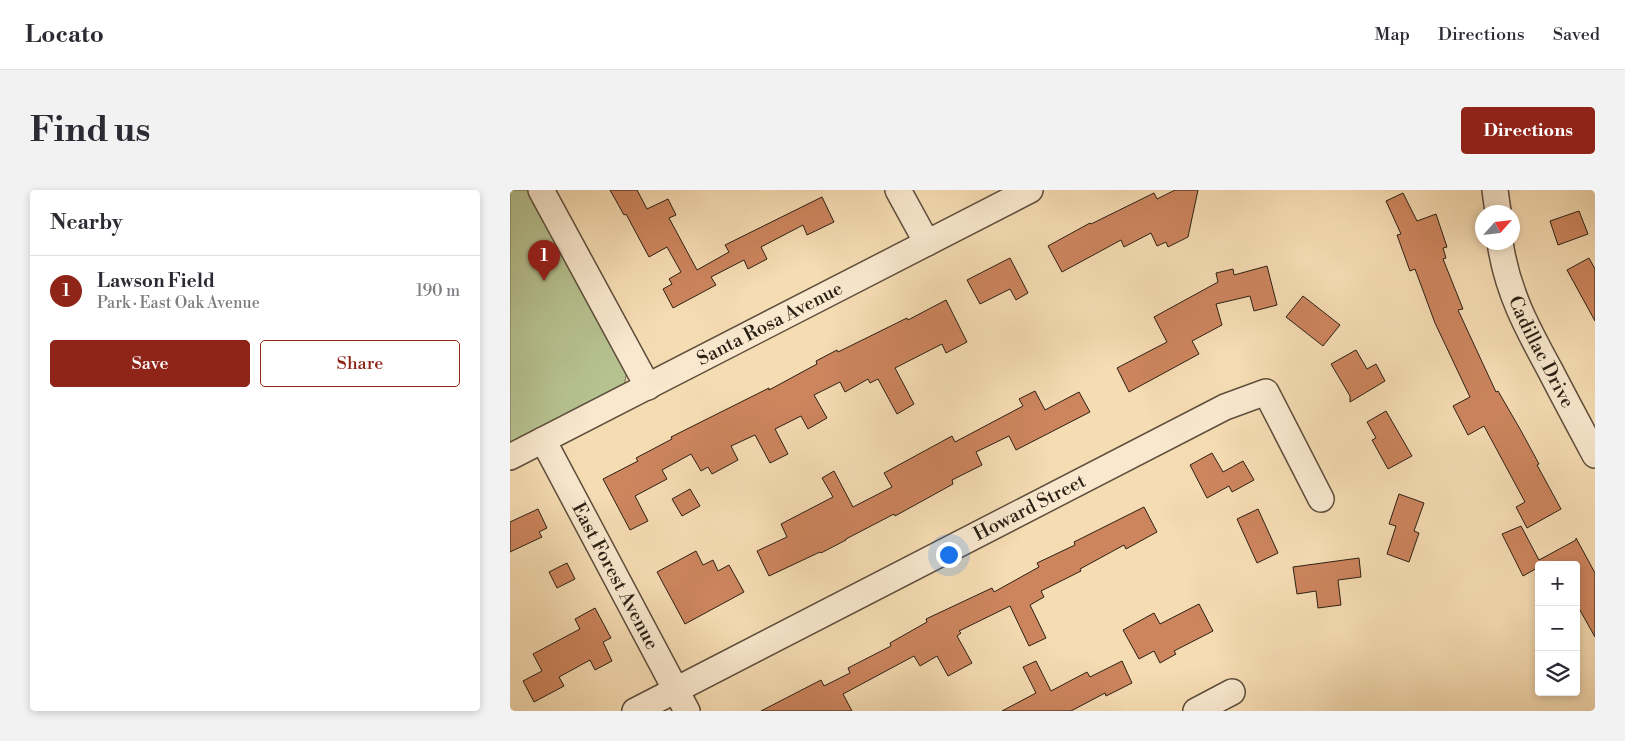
<!DOCTYPE html>
<meta charset="utf-8">
<style>
body{margin:0;font-family:"Libre Bodoni",serif;background:#f2f2f3;color:#2b2b33}
.controls{position:absolute;right:15px;bottom:15px;display:grid;overflow:hidden;border-radius:5px;box-shadow:0 2px 8px #0003}
.controls button{width:45px;height:45px;display:grid;place-items:center;padding:0;border:0;border-bottom:1px solid #e1e1e2;background:#fff;color:#2b2b33;font:25px sans-serif}
.compass{position:absolute;left:965px;top:15px;width:45px;height:45px;border-radius:50%;background:#fff;box-shadow:0 2px 8px #0003;rotate:63deg}
.you{position:absolute;left:438px;top:364px;width:18px;height:18px;margin:-12px;border:4px solid #fff;border-radius:50%;background:#1a73e8;box-shadow:0 0 0 8px #1a73e833}
.badge{display:grid;place-items:center;width:32px;height:32px;border-radius:50%;background:#8f2418;color:#fff;font-size:16px;font-weight:700}
.pin{position:absolute;translate:-50% -41px;filter:drop-shadow(0 1px 2px #0008)}
.pin::after{content:'';position:absolute;top:26px;width:18px;height:15px;background:inherit;clip-path:polygon(0 0,100% 0,50% 100%)}
.list{margin:0;padding:0;list-style:none}
h2{display:flex;justify-content:space-between;align-items:center;height:65px;margin:0;padding:0 20px;font-size:21px}
h2 small{font-size:16px;font-weight:400;color:#7c7c81}
.list li{display:grid;grid-template-columns:32px 1fr auto;gap:15px;align-items:center;box-sizing:border-box;height:70px;padding:0 20px;border-top:1px solid #e1e1e2}
.list b{display:block;font-size:19px;white-space:nowrap}
.list p{margin:0;font-size:16px;white-space:nowrap;color:#7c7c81}
.list em{font-size:16px;font-style:normal;color:#7c7c81}
.actions{display:flex;gap:10px;padding:15px 20px}
.actions a{flex:1;padding:11px 0;border:1px solid #8f2418;border-radius:5px;text-align:center;font-size:18px;color:#8f2418}
.actions .main{background:#8f2418;color:#fff}
.icon{flex:none;width:28px;height:28px;fill:none;stroke:currentColor;stroke-width:2;stroke-linecap:round;stroke-linejoin:round}
.map{position:relative;flex:none;width:1085px;height:521px;overflow:hidden;border-radius:5px}
header{display:flex;align-items:center;gap:30px;box-sizing:border-box;height:70px;padding:0 25px;background:#fff;border-bottom:1px solid #e1e1e2}
header strong{font-size:24px}
nav{display:flex;gap:28px;margin-inline-start:auto;font-size:18px}
.intro{display:flex;align-items:center;justify-content:space-between;box-sizing:border-box;height:120px;padding:0 30px}
h1{margin:0;font-size:35px}
.button{padding:12px 22px;border-radius:5px;background:#8f2418;color:#fff;font-size:18px;font-weight:700}
main{display:flex;gap:30px;padding:0 30px}
aside{flex:1;background:#fff;border-radius:5px;box-shadow:0 2px 8px #0003}
.map>svg:first-child{display:block}
.green{fill:#b7c291;stroke:#707153}
.building{fill:#cd855e;stroke:#2a2015}
.lines{fill:none;stroke-linecap:round;stroke-linejoin:round}
.minor-casing{stroke:#5d4f3c;stroke-width:28}
.minor{stroke:#f9e8ce;stroke-width:25}
.labels{text-anchor:middle;dominant-baseline:central;stroke-width:4.5;stroke-linejoin:round;paint-order:stroke}
.street-label{font-size:19px;fill:#2a2015;stroke:#f9e8ce}
</style>
<header>
<strong>Locato</strong>
<nav><a>Map</a><a>Directions</a><a>Saved</a></nav>
</header>
<div class="intro"><h1>Find us</h1><a class="button">Directions</a></div>
<main>
<aside>
<h2>Nearby<small></small></h2>
<ul class="list">
<li><span class="badge">1</span><div><b>Lawson Field</b><p>Park · East Oak Avenue</p></div><em>190 m</em></li>
</ul>
<div class="actions"><a class="main">Save</a><a>Share</a></div>
</aside>
<div class="map">
<svg width="1085" height="521" viewBox="0 0 1085 521">
<rect width="100%" height="100%" fill="#f6dcb3"/>
<filter id="stains"><feTurbulence type="fractalNoise" baseFrequency=".004" numOctaves="4"/><feColorMatrix values="0 0 0 0 .2 0 0 0 0 .09 0 0 0 0 .02 0 0 0 .5 -.17"/></filter>
<radialGradient id="worn" r=".72"><stop offset=".6" stop-color="#630" stop-opacity="0"/><stop offset="1" stop-color="#630" stop-opacity=".3"/></radialGradient>
<path class="green" d="M 0,0 L 19,0 L 117,181 L 114,196 L 0,254 Z"/>
<path class="building" d="M 100,0 L 127,0 L 137,19 L 158,9 L 166,25 L 159,28 L 187,80 L 219,62 L 215,55 L 312,7 L 324,32 L 297,45 L 293,35 L 251,57 L 257,69 L 238,79 L 234,70 L 201,87 L 206,95 L 163,118 L 153,99 L 162,94 L 159,89 L 171,82 L 157,57 L 139,67 L 116,24 L 114,25 Z
M 665,0 L 688,0 L 678,47 L 658,57 L 656,52 L 647,56 L 641,43 L 614,57 L 611,50 L 552,82 L 538,56 L 580,33 L 581,34 L 644,3 L 647,9 Z
M 893,3 L 907,31 L 926,24 L 937,57 L 933,58 L 936,68 L 933,69 L 953,119 L 948,120 L 986,202 L 988,201 L 1010,239 L 1029,274 L 1027,275 L 1051,319 L 1017,338 L 1006,317 L 1015,312 L 974,236 L 958,245 L 943,216 L 960,207 L 925,133 L 905,79 L 900,81 L 887,45 L 891,44 L 876,11 Z
M 1069,21 L 1078,44 L 1048,55 L 1040,31 Z
M 500,68 L 518,103 L 506,110 L 500,99 L 470,114 L 457,90 Z
M 1079,68 L 1085,79 L 1085,131 L 1057,80 Z
M 757,76 L 767,115 L 744,121 L 740,106 L 706,114 L 712,135 L 682,151 L 689,164 L 619,202 L 607,178 L 657,152 L 644,127 L 708,92 L 706,83 L 723,79 L 724,85 Z
M 793,106 L 830,135 L 813,156 L 776,127 Z
M 436,110 L 457,152 L 436,163 L 432,154 L 385,178 L 404,214 L 387,224 L 368,189 L 360,193 L 358,189 L 335,202 L 330,192 L 304,205 L 317,228 L 298,239 L 291,226 L 265,239 L 278,264 L 260,273 L 245,245 L 221,256 L 228,270 L 202,284 L 198,277 L 191,281 L 181,264 L 152,280 L 157,289 L 125,306 L 138,331 L 120,340 L 93,289 L 128,271 L 126,268 L 162,249 L 161,247 L 259,198 L 259,200 L 307,174 L 306,171 L 327,160 L 328,162 L 397,128 L 398,130 Z
M 846,160 L 857,179 L 866,174 L 875,191 L 840,212 L 840,206 L 821,174 Z
M 525,201 L 535,220 L 569,202 L 580,222 L 506,260 L 499,246 L 466,262 L 472,275 L 442,290 L 443,294 L 385,326 L 384,324 L 336,349 L 336,350 L 311,363 L 310,362 L 259,386 L 247,361 L 277,347 L 271,334 L 323,307 L 312,288 L 324,281 L 343,317 L 382,297 L 374,283 L 442,246 L 445,252 L 513,216 L 509,209 Z
M 876,221 L 902,266 L 878,279 L 862,250 L 866,248 L 857,232 Z
M 702,263 L 713,282 L 733,271 L 744,290 L 722,302 L 719,296 L 697,308 L 680,275 Z
M 180,299 L 190,316 L 172,326 L 162,309 Z
M 889,304 L 914,313 L 904,341 L 909,343 L 899,372 L 877,364 L 886,336 L 879,334 Z
M 634,317 L 647,342 L 616,359 L 614,355 L 570,379 L 571,381 L 531,401 L 534,407 L 520,415 L 536,448 L 519,456 L 500,416 L 449,441 L 451,443 L 447,446 L 462,473 L 438,486 L 427,466 L 410,476 L 404,466 L 333,504 L 342,521 L 251,521 L 311,490 L 314,496 L 340,483 L 338,478 L 381,456 L 380,453 L 417,432 L 416,429 L 482,398 L 484,402 L 529,377 L 527,373 L 565,355 L 564,352 Z
M 28,319 L 37,338 L 29,342 L 32,347 L 0,362 L 0,332 Z
M 748,319 L 768,363 L 747,373 L 727,329 Z
M 1011,336 L 1029,370 L 1066,350 L 1066,348 L 1085,383 L 1085,447 L 1066,413 L 1066,375 L 1029,375 L 1029,377 L 1013,386 L 992,344 Z
M 186,361 L 193,375 L 203,370 L 208,381 L 219,375 L 234,402 L 175,434 L 147,382 Z
M 849,368 L 851,387 L 828,390 L 831,415 L 808,418 L 806,401 L 787,404 L 783,377 Z
M 57,373 L 65,389 L 47,398 L 39,382 Z
M 689,414 L 703,441 L 664,461 L 666,464 L 650,473 L 644,461 L 629,469 L 613,440 L 644,423 L 650,434 Z
M 85,418 L 101,448 L 93,452 L 102,471 L 85,480 L 80,470 L 49,487 L 54,496 L 24,512 L 13,491 L 32,481 L 23,464 L 70,439 L 65,429 Z
M 526,471 L 541,501 L 577,482 L 580,487 L 612,471 L 622,493 L 596,506 L 595,503 L 561,521 L 492,521 L 526,503 L 513,477 Z"/>
<g class="lines">
<g class="minor-casing">
<g id="minor">
<path d="M 31,0 L 138,197"/>
<path d="M 388,0 L 417,53"/>
<path d="M 985,0 L 988,22"/>
<path id="s1" d="M 990,52 C 997,101 1017,138 1040,180 C 1055,209 1070,237 1085,265"/>
<path id="s2" d="M 33,250 L 177,521"/>
<path id="s3" d="M 0,267 L 520,0"/>
<path id="s4" d="M 125,521 L 715,217 L 756,202 L 811,309"/>
<path d="M 686,521 L 722,502"/>
</g>
</g>
<use href="#minor" class="minor"/>
</g>
<g class="labels">
<g class="street-label">
<text stroke="none"><textPath href="#s3" startOffset="292">Santa Rosa Avenue</textPath></text>
<text stroke="none"><textPath href="#s1" startOffset="118">Cadillac Drive</textPath></text>
<text stroke="none"><textPath href="#s4" startOffset="444">Howard Street</textPath></text>
<text stroke="none"><textPath href="#s2" startOffset="154">East Forest Avenue</textPath></text>
</g>
</g>
<rect width="100%" height="100%" filter="url(#stains)"/>
<rect width="100%" height="100%" fill="url(#worn)"/>
</svg>
<div class="controls">
<button>+</button>
<button>−</button>
<button><svg class="icon" aria-label="layers" viewBox="0 0 24 24"><path d="M12 4l9 5-9 5-9-5zM3 14l9 5 9-5"/></svg></button>
</div>
<svg class="compass" viewBox="-18 -18 36 36"><path d="M0-13l5 13h-10z" fill="#e53935"/><path d="M0 13l5-13h-10z" fill="#7c7c81"/></svg>
<div class="you"></div>
<div class="pin badge" style="left:34px;top:91px">1</div>
</div>
</main>
